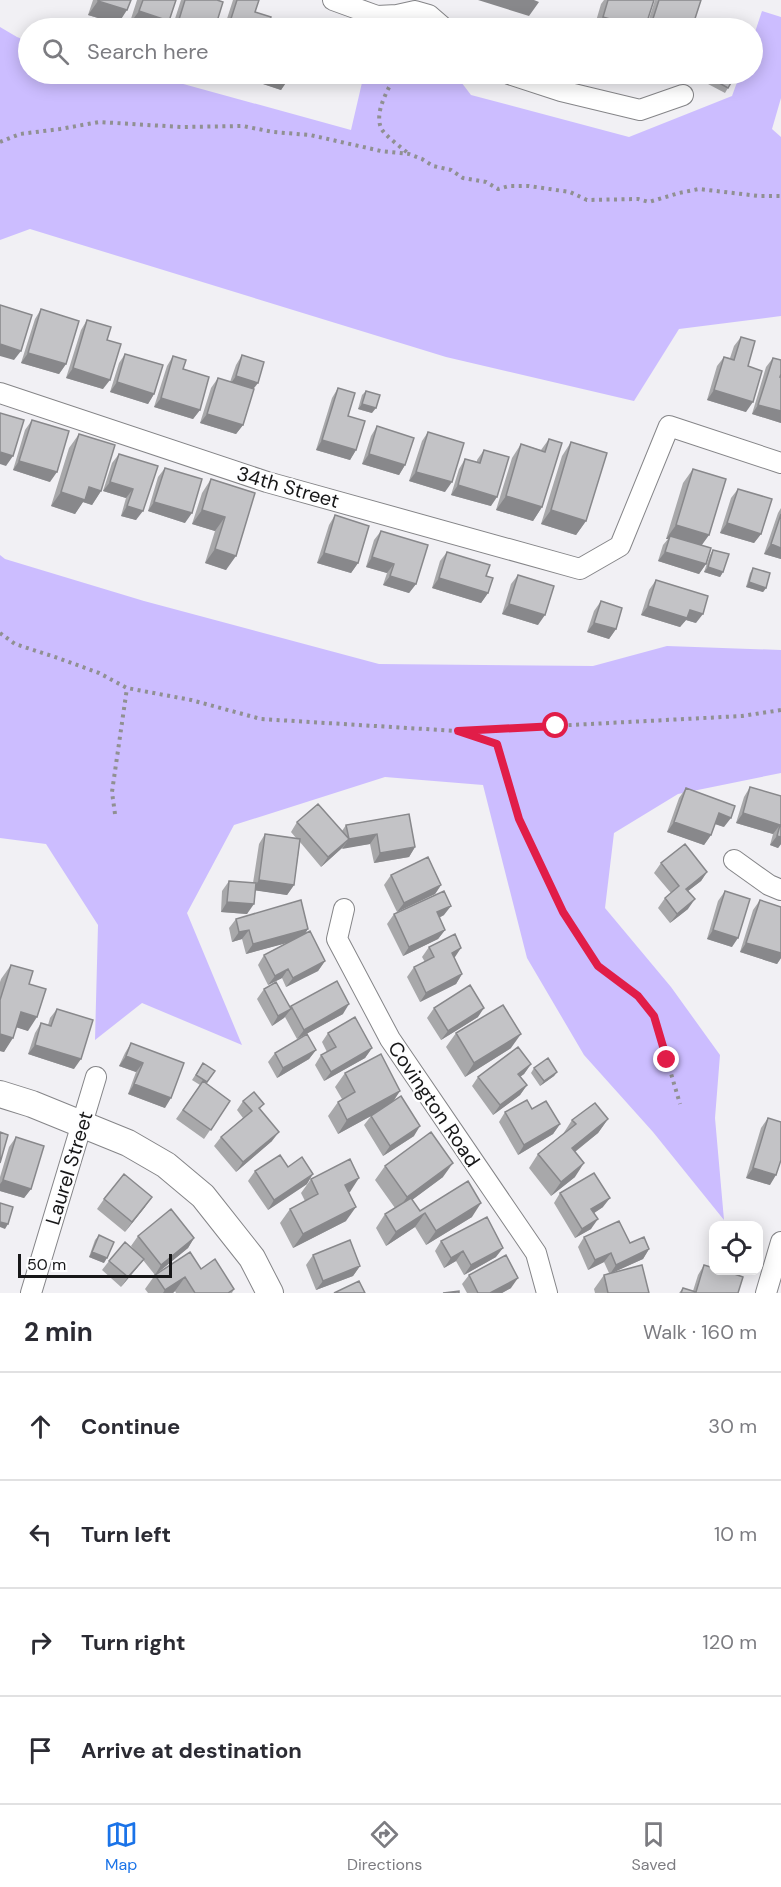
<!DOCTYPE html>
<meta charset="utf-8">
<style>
body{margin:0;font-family:"DM Sans",sans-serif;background:#f7f7f7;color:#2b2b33}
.controls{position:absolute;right:18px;bottom:18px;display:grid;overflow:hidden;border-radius:12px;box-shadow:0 3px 15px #0003}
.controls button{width:54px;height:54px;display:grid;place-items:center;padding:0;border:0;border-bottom:2px solid #e1e1e2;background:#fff;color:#2b2b33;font:30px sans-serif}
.scale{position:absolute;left:18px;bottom:15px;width:154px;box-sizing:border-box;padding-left:6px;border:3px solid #171718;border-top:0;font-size:16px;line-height:21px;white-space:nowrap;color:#171718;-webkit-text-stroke:4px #fefeff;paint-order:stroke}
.stop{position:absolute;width:18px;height:18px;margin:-14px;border:4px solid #e11d48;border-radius:50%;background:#fff}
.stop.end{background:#e11d48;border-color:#fff;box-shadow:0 2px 6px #0008}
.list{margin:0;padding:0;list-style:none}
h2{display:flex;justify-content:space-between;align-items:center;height:78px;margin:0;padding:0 24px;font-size:26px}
h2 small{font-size:20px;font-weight:400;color:#7c7c81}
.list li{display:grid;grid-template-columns:39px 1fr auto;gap:18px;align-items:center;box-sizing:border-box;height:108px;padding:0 24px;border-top:2px solid #e1e1e2}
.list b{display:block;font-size:22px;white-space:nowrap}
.list em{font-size:20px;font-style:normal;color:#7c7c81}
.icon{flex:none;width:33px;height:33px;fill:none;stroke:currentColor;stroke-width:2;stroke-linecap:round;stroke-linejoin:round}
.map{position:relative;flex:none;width:781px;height:1293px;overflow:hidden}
.search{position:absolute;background:#fff;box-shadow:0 3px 15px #0003;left:18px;right:18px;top:18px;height:66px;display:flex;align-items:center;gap:15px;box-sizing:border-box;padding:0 21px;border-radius:33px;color:#7c7c81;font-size:22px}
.sheet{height:510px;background:#fff}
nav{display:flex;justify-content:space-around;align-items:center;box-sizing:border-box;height:84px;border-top:2px solid #e1e1e2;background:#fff;font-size:16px;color:#7c7c81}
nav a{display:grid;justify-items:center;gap:3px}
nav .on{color:#1a73e8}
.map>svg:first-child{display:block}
.green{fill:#ccbdff}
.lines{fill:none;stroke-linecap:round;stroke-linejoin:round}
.minor-casing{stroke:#858588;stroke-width:22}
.tertiary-casing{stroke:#858588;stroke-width:28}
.path{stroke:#909092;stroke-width:4;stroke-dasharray:3 4.5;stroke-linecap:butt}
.minor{stroke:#fff;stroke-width:20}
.tertiary{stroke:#fff;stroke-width:26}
.wall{fill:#a8a8aa}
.shaded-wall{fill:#88888b}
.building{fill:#c3c3c6;stroke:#88888b;stroke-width:1.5}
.route{stroke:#e11d48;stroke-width:8}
.labels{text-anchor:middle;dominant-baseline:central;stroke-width:4.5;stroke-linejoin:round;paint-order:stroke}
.street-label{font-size:20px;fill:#171718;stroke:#fefeff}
</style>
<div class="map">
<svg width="781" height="1293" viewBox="0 0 781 1293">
<rect width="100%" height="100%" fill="#f1f0f4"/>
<path class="green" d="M 762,11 L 781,17 L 781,98 L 772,129 L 781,137 L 781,316 L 679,329 L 634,401 L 446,357 L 30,229 L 0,240 L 0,27 L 17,37 L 28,41 L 28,74 L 147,74 L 351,130 L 364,74 L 455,74 L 471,95 L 629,137 L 732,96 L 740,74 L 752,74 L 753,38 Z
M 0,555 L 5,559 L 144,601 L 379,664 L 593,666 L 667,646 L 781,650 L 781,773 L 678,794 L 614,833 L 605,908 L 671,987 L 720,1055 L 715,1118 L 724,1220 L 653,1132 L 584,1055 L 527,958 L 483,785 L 385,777 L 234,825 L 187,913 L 242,1045 L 142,1003 L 95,1040 L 98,925 L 46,844 L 0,838 Z"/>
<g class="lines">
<g class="minor-casing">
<path id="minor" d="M 333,0 L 377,16 L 397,15 L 415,11 L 429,15 L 444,28
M 509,74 L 561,91 L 640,110 L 683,95
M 0,393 L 267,482 L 580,569 L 620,546 L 669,426 L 781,463
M 734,860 L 769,885 L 781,890
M 344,909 L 337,939 L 390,1039 L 536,1253 L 547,1293
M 31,1293 L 96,1077
M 766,1293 L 781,1242"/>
</g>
<g class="tertiary-casing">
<path id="tertiary" d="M 0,1094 L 32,1104 L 128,1143 L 166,1165 L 203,1196 L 252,1258 L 270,1293"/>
</g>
<path class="path" d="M 396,74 C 389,88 374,111 381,128 C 384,135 402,148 409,154
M 0,142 L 20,134 L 60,129 L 99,122 L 181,127 L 243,126 L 273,132 L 310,135 L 381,151 L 409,154 L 422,159 L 433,166 L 451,170 L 463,178 L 486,182 L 498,189 L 509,186 L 529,186 L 570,192 L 587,200 L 638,199 L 649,202 L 679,193 L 699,189 L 759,196 L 781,196
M 0,633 L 15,644 L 58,658 L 99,673 L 127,688 L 191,700 L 261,719 L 457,731 L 742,716 L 781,710
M 461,732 L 497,744 L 519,819 L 563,912 L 598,966 L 638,996 L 654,1016 L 680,1104
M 115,814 L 112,792 L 127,688"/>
<use href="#minor" class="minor"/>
<use href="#tertiary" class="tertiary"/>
</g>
<path class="wall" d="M 93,0 L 131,0 L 118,24 L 88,15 Z
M 137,0 L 176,0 L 164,28 L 140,28 L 129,25 Z
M 181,0 L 217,0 L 215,28 L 172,28 Z
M 233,0 L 259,0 L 255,12 L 267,28 L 224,28 Z
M 604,0 L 654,0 L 645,28 L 594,28 L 601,4 Z
M 655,0 L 701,0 L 692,28 L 646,28 Z
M 260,74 L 290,74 L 281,90 L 257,82 Z
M 714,74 L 736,74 L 725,93 L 708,84 Z
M 41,309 L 66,364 L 59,374 L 21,363 L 35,319 Z
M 87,320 L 107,340 L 103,389 L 66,378 L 81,330 Z
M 741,337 L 748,366 L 746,412 L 707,400 L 717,366 L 724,357 L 730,358 L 734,346 Z
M 125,354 L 154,394 L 148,404 L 110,392 L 119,363 Z
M 242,355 L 253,389 L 243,425 L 236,434 L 200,423 L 211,388 L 218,378 L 230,382 L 236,365 Z
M 173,356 L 200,410 L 193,419 L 154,407 L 167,366 Z
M 773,358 L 780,377 L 781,377 L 781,423 L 752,414 L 766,367 Z
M 338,388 L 348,416 L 356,450 L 350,460 L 316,450 L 332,398 Z
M 366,391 L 372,413 L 358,409 L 362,395 Z
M 32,420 L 50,482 L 13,470 L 25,430 Z
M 377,426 L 405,465 L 399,475 L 362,464 L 371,436 Z
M 428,432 L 445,492 L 409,481 L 422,441 Z
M 79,434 L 101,491 L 92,505 L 83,502 L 75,514 L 51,506 L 69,448 Z
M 549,439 L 542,507 L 533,521 L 496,510 L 512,458 L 521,444 L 541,450 Z
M 571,442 L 586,521 L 576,535 L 541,524 L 562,456 Z
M 484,450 L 491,506 L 451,495 L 459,469 L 465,459 L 477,462 L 477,460 Z
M 119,454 L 158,466 L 136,520 L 121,516 L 126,498 L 103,491 L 112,463 Z
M 165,468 L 185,523 L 148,511 L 158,477 Z
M 693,469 L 709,535 L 701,545 L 706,564 L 699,574 L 658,561 L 663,545 L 668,539 L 666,539 L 683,483 Z
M 211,479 L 255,493 L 226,570 L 205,563 L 215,531 L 192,524 L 202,493 Z
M 738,489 L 761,534 L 754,543 L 720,533 L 731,498 Z
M 781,508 L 781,559 L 764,554 L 778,513 Z
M 335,515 L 358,563 L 351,573 L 317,563 L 329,525 Z
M 381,531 L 416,584 L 409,593 L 383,585 L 387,573 L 366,567 L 374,540 Z
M 713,550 L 723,572 L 720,577 L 704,572 L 710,555 Z
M 447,552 L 486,576 L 488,593 L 481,603 L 432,588 L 440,561 Z
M 753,568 L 766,588 L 763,592 L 746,587 L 750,573 Z
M 518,575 L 538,625 L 502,614 L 511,584 Z
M 656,580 L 696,623 L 686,620 L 680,627 L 641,615 L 649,590 Z
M 601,601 L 616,629 L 609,639 L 587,632 L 594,611 Z
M 750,787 L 781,796 L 781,844 L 778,848 L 770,845 L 773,834 L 736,823 L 744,797 Z
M 686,788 L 724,827 L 715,824 L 711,835 L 704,845 L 667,832 L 679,798 Z
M 409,814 L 415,847 L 409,857 L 374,863 L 370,844 L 342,848 L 321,867 L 300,842 L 294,885 L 287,895 L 255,890 L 247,914 L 221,912 L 222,891 L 229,881 L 253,883 L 259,844 L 265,834 L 296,838 L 291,832 L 297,822 L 342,831 L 346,825 Z
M 661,863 L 707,872 L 701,881 L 688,891 L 688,909 L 670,923 L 658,908 L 665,898 L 671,893 L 654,873 Z
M 391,875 L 441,885 L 435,894 L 397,912 L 384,885 Z
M 725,891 L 732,947 L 707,939 L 718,901 Z
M 760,900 L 781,907 L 781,958 L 777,964 L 740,952 L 753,910 Z
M 394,914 L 444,915 L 439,918 L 445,930 L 438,939 L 403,956 L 387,924 Z
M 236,919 L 305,934 L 325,961 L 318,971 L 286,987 L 282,978 L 268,985 L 258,965 L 264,955 L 289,942 L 246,954 L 242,939 L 232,942 L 229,928 Z
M 429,947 L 454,958 L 462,974 L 456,984 L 420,1002 L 407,977 L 414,967 L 425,962 L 422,957 Z
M 11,965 L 29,984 L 28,1031 L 17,1027 L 4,1052 L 0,1051 L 0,982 L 1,979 Z
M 264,989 L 290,1007 L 291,1006 L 343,1014 L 297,1039 L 285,1017 L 272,1026 L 257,999 Z
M 434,1008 L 478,1017 L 441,1040 L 427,1018 Z
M 57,1009 L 74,1069 L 28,1054 L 35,1033 L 41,1023 L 48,1025 L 50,1018 Z
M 328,1033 L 372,1048 L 365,1058 L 324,1081 L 315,1065 L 321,1055 L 327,1052 L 322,1042 Z
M 456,1033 L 511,1048 L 465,1077 L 446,1047 Z
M 131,1043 L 165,1108 L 128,1094 L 136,1072 L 119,1066 L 125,1053 Z
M 316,1050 L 309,1059 L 277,1078 L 268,1062 L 275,1053 Z
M 203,1063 L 215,1071 L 206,1084 L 230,1101 L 204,1139 L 176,1119 L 200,1085 L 192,1080 Z
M 531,1064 L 524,1074 L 520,1077 L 527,1085 L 520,1095 L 493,1115 L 472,1086 L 478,1077 Z
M 534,1068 L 557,1072 L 554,1076 L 540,1086 L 531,1073 Z
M 345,1073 L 393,1102 L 414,1136 L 383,1156 L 364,1125 L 371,1116 L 338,1134 L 328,1116 L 338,1102 L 342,1099 L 335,1087 Z
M 243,1101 L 264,1104 L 260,1109 L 272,1141 L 236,1172 L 214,1146 L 221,1137 L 243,1118 L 237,1110 Z
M 532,1109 L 560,1124 L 553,1134 L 518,1155 L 499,1122 L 505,1112 Z
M 768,1118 L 770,1185 L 746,1178 L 761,1128 Z
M 608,1119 L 598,1133 L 575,1152 L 575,1177 L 551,1196 L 529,1168 L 538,1154 L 563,1134 L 572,1120 Z
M 16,1137 L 31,1189 L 24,1198 L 0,1191 L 0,1177 L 9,1147 Z
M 385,1166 L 443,1177 L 412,1200 L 420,1211 L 472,1217 L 426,1245 L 415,1227 L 386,1246 L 376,1228 L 385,1214 L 395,1208 L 375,1180 Z
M 288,1167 L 307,1184 L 268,1210 L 248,1181 L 255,1171 Z
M 311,1179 L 350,1192 L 348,1192 L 346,1221 L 293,1248 L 280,1223 L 290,1209 L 305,1201 L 301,1193 Z
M 560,1193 L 603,1207 L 594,1213 L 591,1229 L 575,1238 L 554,1203 Z
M 104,1199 L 145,1207 L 125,1232 L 97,1209 Z
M 99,1235 L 104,1263 L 89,1257 L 95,1240 Z
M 138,1236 L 194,1238 L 188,1248 L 155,1275 L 143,1260 L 121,1287 L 102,1270 L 109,1261 L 135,1251 L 131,1246 Z
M 584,1237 L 630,1243 L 649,1249 L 643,1259 L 613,1272 L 649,1293 L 595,1293 L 594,1289 L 604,1275 L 609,1273 L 604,1262 L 588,1270 L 578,1247 Z
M 441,1241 L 496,1257 L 464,1275 L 456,1261 L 444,1268 L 435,1251 Z
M 313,1255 L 360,1266 L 353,1276 L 316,1290 L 306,1265 Z
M 704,1265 L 738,1293 L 679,1293 L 683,1288 L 693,1291 L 698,1275 Z
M 201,1269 L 234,1289 L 232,1293 L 176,1293 L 175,1291 L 173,1293 L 148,1293 L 145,1289 L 155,1275 Z
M 469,1275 L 511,1288 L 502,1293 L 467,1293 L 462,1284 Z"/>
<path class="shaded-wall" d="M 478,0 L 534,0 L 539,2 L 529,16 Z
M 98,1 L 127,10 L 118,24 L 88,15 Z
M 139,11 L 169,21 L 164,28 L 140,28 L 129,25 Z
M 603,17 L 641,28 L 595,28 Z
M 263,74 L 267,74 L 288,80 L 281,90 L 257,82 Z
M 0,344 L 21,351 L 14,360 L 0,356 Z
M 28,353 L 66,364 L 59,374 L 21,363 Z
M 73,368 L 110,380 L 103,389 L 66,378 Z
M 236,376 L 258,383 L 251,392 L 229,386 Z
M 117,382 L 154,394 L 148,404 L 110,392 Z
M 714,390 L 753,402 L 746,412 L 707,400 Z
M 161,398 L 200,410 L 193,419 L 154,407 Z
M 362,404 L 376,408 L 372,413 L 358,409 Z
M 758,405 L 781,411 L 781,423 L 752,414 Z
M 207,414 L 243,425 L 236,434 L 200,423 Z
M 322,440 L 356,450 L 350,460 L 316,450 Z
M 0,452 L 13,456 L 6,466 L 0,464 Z
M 369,454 L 405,465 L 399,475 L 362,464 Z
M 19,461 L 57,472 L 50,482 L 13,470 Z
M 416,472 L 452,482 L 445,492 L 409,481 Z
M 110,482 L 133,489 L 126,498 L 103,491 Z
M 458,485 L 497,497 L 491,506 L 451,495 Z
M 89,487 L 101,491 L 92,505 L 83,502 L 75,514 L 51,506 L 61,492 Z
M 506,496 L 542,507 L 533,521 L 496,510 Z
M 154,502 L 192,513 L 185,523 L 148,511 Z
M 127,506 L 143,511 L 136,520 L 121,516 Z
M 202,510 L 225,517 L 215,531 L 192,524 Z
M 551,510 L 586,521 L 576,535 L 541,524 Z
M 727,523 L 761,534 L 754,543 L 720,533 Z
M 676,525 L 709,535 L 699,549 L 670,536 L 668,539 L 666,539 Z
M 771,544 L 781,548 L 781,559 L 764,554 Z
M 215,549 L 236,556 L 226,570 L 205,563 Z
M 665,552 L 706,564 L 699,574 L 658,561 Z
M 324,553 L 358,563 L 351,573 L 317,563 Z
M 372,557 L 394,564 L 387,573 L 366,567 Z
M 708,567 L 723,572 L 720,577 L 704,572 Z
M 390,576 L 416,584 L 409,593 L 383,585 Z
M 439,578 L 488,593 L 481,603 L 432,588 Z
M 749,582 L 766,588 L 763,592 L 746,587 Z
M 509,604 L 545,615 L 538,625 L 502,614 Z
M 648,606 L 690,610 L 703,614 L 696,623 L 686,620 L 680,627 L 641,615 Z
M 594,623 L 616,629 L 609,639 L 587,632 Z
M 719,813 L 731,818 L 724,827 L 712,823 Z
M 743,813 L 780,825 L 773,834 L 736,823 Z
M 674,822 L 711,835 L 704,845 L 667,832 Z
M 377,834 L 370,844 L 342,849 L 349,839 Z
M 777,836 L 781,837 L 781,844 L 778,848 L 770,845 Z
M 349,839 L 342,848 L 321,867 L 328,857 Z
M 415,847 L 409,857 L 374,863 L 380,853 Z
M 707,872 L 701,881 L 679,898 L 686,889 Z
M 259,880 L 294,885 L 287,895 L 252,890 Z
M 441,885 L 435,894 L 397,912 L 404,903 Z
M 695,899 L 688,909 L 670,923 L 677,914 Z
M 227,902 L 254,904 L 247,914 L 221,912 Z
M 451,906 L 444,915 L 430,922 L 437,912 Z
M 308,929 L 302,939 L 246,954 L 253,944 Z
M 249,930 L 242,939 L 232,942 L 239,932 Z
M 445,930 L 438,939 L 403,956 L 409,947 Z
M 713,930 L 738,938 L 732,947 L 707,939 Z
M 746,943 L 781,953 L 781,958 L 777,964 L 740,952 Z
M 461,948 L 455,957 L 445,962 L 452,953 Z
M 325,961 L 318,971 L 286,987 L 293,978 Z
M 288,969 L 282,978 L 268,985 L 275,976 Z
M 462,974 L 456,984 L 420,1002 L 426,993 Z
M 349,1004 L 343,1014 L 297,1039 L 304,1030 Z
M 484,1008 L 478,1017 L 441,1040 L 448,1031 Z
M 291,1009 L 284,1018 L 272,1026 L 278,1016 Z
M 21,1012 L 37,1017 L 28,1031 L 12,1026 Z
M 0,1034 L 13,1038 L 4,1052 L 0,1051 Z
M 521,1034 L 511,1048 L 465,1077 L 474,1063 Z
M 35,1045 L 81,1059 L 74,1069 L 28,1054 Z
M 372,1048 L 365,1058 L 324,1081 L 331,1072 Z
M 316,1050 L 309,1059 L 277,1078 L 283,1068 Z
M 126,1056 L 143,1063 L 136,1072 L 119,1066 Z
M 531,1064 L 524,1074 L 511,1083 L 518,1074 Z
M 557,1072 L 554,1076 L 540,1086 L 544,1081 Z
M 134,1084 L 171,1098 L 165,1108 L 128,1094 Z
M 527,1085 L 520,1095 L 493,1115 L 500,1105 Z
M 400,1091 L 391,1105 L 338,1134 L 347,1120 Z
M 608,1119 L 598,1133 L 562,1162 L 572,1148 Z
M 560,1124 L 553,1134 L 518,1155 L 524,1145 Z
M 420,1126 L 414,1136 L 383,1156 L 390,1146 Z
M 279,1132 L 272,1141 L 236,1172 L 243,1162 Z
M 453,1163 L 443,1177 L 397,1211 L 407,1197 Z
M 584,1163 L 575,1177 L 551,1196 L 561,1182 Z
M 753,1168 L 776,1175 L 770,1185 L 746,1178 Z
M 313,1174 L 307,1184 L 268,1210 L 274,1200 Z
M 359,1178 L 350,1192 L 335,1199 L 345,1185 Z
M 3,1180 L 31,1189 L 24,1198 L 0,1191 L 0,1184 Z
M 152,1197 L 145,1207 L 125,1232 L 132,1222 Z
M 610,1198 L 603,1207 L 585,1219 L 591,1209 Z
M 481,1203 L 472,1217 L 426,1245 L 436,1231 Z
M 356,1207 L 346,1221 L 293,1248 L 303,1234 Z
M 425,1213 L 415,1227 L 386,1246 L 396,1232 Z
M 598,1219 L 591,1229 L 575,1238 L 582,1229 Z
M 0,1222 L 8,1224 L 5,1229 L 0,1227 Z
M 194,1238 L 188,1248 L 155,1275 L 161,1265 Z
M 503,1248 L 496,1257 L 464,1275 L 471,1265 Z
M 649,1249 L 643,1259 L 610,1274 L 616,1265 Z
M 463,1251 L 456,1261 L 444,1268 L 451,1258 Z
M 92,1252 L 107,1258 L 104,1263 L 89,1257 Z
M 611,1253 L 604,1262 L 588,1270 L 595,1260 Z
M 144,1259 L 137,1268 L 121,1287 L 128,1277 Z
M 360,1266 L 353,1276 L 316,1290 L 323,1281 Z
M 185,1277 L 175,1291 L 173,1293 L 163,1293 L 165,1290 Z
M 518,1278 L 511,1288 L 502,1293 L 490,1293 Z"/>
<path class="building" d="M 98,0 L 131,0 L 127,10 L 98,1 Z
M 143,0 L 176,0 L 169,21 L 139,11 Z
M 185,0 L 217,0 L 223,2 L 215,28 L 186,28 L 177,26 Z
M 237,0 L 259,0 L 255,12 L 271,17 L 267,28 L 228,28 Z
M 608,0 L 654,0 L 645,28 L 641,28 L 603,17 Z
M 659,0 L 701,0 L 692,28 L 650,28 Z
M 267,74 L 290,74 L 288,80 Z
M 715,74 L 736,74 L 728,88 L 712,79 Z
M 0,305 L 32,315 L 21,351 L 0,344 Z
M 41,309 L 79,321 L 66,364 L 28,353 Z
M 87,320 L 111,327 L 107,340 L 121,344 L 110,380 L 73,368 Z
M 741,337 L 755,341 L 748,366 L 762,371 L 753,402 L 714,390 L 724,357 L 734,360 Z
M 125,354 L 163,365 L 154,394 L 117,382 Z
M 242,355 L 264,362 L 258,383 L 236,376 Z
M 173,356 L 186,360 L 183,369 L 209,377 L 200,410 L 161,398 Z
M 773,358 L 781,360 L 781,374 L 780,377 L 781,377 L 781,411 L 758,405 Z
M 218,378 L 254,389 L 243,425 L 207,414 Z
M 338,388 L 355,393 L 348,416 L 365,421 L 356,450 L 322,440 Z
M 366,391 L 380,395 L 376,408 L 362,404 Z
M 0,413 L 24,420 L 13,456 L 0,452 Z
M 32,420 L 69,431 L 57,472 L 19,461 Z
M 377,426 L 414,438 L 405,465 L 369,454 Z
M 428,432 L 464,443 L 452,482 L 416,472 Z
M 79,434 L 115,445 L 101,491 L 89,487 L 85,500 L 61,492 Z
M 549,439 L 562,443 L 542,507 L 506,496 L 521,444 L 545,452 Z
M 571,442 L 607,453 L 586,521 L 551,510 Z
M 484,450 L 509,457 L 497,497 L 458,485 L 465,459 L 480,463 Z
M 119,454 L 158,466 L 143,511 L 127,506 L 133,489 L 110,482 Z
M 165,468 L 202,479 L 192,513 L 154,502 Z
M 693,469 L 726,479 L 709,535 L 676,525 Z
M 211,479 L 255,493 L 236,556 L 215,549 L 225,517 L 202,510 Z
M 738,489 L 772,499 L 761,534 L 727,523 Z
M 781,514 L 781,548 L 771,544 Z
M 335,515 L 369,526 L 358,563 L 324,553 Z
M 381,531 L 428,545 L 416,584 L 390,576 L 394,564 L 372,557 Z
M 670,536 L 711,548 L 706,564 L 665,552 Z
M 713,550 L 729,554 L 723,572 L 708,567 Z
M 447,552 L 490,565 L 486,576 L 493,578 L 488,593 L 439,578 Z
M 753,568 L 770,573 L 766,588 L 749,582 Z
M 518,575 L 554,586 L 545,615 L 509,604 Z
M 656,580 L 708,596 L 703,614 L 690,610 L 687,618 L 648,606 Z
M 601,601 L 622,608 L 616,629 L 594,623 Z
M 750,787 L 781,796 L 781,837 L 777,836 L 780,825 L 743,813 Z
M 686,788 L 735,806 L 731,818 L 719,813 L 711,835 L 674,822 Z
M 318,804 L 349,839 L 328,857 L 297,822 Z
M 409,814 L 415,847 L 380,853 L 377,834 L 349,839 L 346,825 Z
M 265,834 L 300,839 L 294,885 L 259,880 Z
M 685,844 L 707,872 L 686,889 L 695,899 L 677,914 L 665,898 L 679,886 L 661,863 Z
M 428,857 L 441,885 L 404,903 L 391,875 Z
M 229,881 L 256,883 L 254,904 L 227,902 Z
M 444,891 L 451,906 L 437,912 L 445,930 L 409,947 L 394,914 Z
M 725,891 L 750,899 L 738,938 L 713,930 Z
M 301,900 L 308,929 L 253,944 L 249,930 L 239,932 L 236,919 Z
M 760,900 L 781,907 L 781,953 L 746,943 Z
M 310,931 L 325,961 L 293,978 L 288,969 L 275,976 L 264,955 Z
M 455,934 L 461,948 L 452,953 L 462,974 L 426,993 L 414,967 L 434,957 L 429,947 Z
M 11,965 L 33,971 L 29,984 L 46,989 L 37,1017 L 21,1012 L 13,1038 L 0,1034 L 0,1000 Z
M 337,981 L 349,1004 L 304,1030 L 291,1006 Z
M 276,982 L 291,1009 L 278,1016 L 264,989 Z
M 470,985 L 484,1008 L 448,1031 L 434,1008 Z
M 503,1005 L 521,1034 L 474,1063 L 456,1033 Z
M 57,1009 L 93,1020 L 81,1059 L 35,1045 L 41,1023 L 51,1026 Z
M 355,1017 L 372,1048 L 331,1072 L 321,1055 L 336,1047 L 328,1033 Z
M 307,1034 L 316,1050 L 283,1068 L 275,1053 Z
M 131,1043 L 184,1063 L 171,1098 L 134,1084 L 143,1063 L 126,1056 Z
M 518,1047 L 531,1064 L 518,1074 L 527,1085 L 500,1105 L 478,1077 Z
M 381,1054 L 400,1091 L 347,1120 L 338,1102 L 355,1092 L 345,1073 Z
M 548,1058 L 557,1072 L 544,1081 L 534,1068 Z
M 203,1063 L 215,1071 L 207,1082 L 196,1075 Z
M 203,1081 L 230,1101 L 211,1130 L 183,1110 Z
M 254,1092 L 264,1104 L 259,1108 L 279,1132 L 243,1162 L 221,1137 L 252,1111 L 243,1101 Z
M 401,1096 L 420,1126 L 390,1146 L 371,1116 Z
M 527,1100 L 532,1109 L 546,1101 L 560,1124 L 524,1145 L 505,1112 Z
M 595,1103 L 608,1119 L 572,1148 L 584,1163 L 561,1182 L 538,1154 L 576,1124 L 572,1120 Z
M 768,1118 L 781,1122 L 781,1160 L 776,1175 L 753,1168 Z
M 0,1132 L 8,1135 L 0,1163 Z
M 431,1132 L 453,1163 L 407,1197 L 385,1166 Z
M 16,1137 L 44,1146 L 31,1189 L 3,1180 Z
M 280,1155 L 288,1167 L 302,1157 L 313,1174 L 274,1200 L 255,1171 Z
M 350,1159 L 359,1178 L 345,1185 L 356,1207 L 303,1234 L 290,1209 L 318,1194 L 311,1179 Z
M 594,1173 L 610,1198 L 591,1209 L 598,1219 L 582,1229 L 560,1193 Z
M 124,1174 L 152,1197 L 132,1222 L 104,1199 Z
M 468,1181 L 481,1203 L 436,1231 L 425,1213 L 396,1232 L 385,1214 L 411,1198 L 420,1211 Z
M 0,1203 L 13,1207 L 8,1224 L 0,1222 Z
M 171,1209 L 194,1238 L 161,1265 L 138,1236 Z
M 487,1217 L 503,1248 L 471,1265 L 463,1251 L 451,1258 L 441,1241 Z
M 619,1221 L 630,1243 L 644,1237 L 649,1249 L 616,1265 L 611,1253 L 595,1260 L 584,1237 Z
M 99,1235 L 114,1242 L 107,1258 L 92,1252 Z
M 350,1240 L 360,1266 L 323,1281 L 313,1255 Z
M 125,1242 L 144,1259 L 128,1277 L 109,1261 Z
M 190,1252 L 201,1269 L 215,1259 L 234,1289 L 228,1293 L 195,1293 L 185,1277 L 165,1290 L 155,1275 Z
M 506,1255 L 518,1278 L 490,1293 L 478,1293 L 469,1275 Z
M 642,1265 L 649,1293 L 608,1293 L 604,1275 Z
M 704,1265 L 714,1268 L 714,1270 L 723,1270 L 743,1277 L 738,1293 L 681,1293 L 683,1288 L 696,1292 Z
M 359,1281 L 365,1293 L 334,1293 Z
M 459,1291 L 459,1293 L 443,1293 Z"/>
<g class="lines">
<path class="route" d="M 556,726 L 458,731 L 497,744 L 519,819 L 563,912 L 598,966 L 638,996 L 654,1016 L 667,1060"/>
</g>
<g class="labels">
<g class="street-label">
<text transform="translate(288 487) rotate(16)">34th Street</text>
<text transform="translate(434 1104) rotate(56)">Covington Road</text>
<text transform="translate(69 1168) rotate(-73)">Laurel Street</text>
</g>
</g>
</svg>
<div class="controls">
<button><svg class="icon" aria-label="locate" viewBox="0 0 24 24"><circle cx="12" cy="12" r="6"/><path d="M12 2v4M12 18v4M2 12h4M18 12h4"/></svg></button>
</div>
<div class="scale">50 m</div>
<div class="stop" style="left:556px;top:726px"></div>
<div class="stop end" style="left:667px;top:1060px"></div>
<div class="search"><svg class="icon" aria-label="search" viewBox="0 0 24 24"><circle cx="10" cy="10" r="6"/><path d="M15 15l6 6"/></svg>Search here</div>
</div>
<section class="sheet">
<h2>2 min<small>Walk · 160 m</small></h2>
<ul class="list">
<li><svg class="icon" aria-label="ahead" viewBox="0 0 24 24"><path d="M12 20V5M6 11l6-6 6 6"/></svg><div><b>Continue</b></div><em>30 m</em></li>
<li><svg class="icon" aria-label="left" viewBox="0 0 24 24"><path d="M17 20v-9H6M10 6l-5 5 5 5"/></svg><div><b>Turn left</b></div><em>10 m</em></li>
<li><svg class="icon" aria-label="right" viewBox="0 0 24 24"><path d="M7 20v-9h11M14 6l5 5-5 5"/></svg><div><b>Turn right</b></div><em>120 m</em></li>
<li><svg class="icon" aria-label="arrive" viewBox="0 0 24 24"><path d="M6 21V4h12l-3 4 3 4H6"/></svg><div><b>Arrive at destination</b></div></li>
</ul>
</section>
<nav>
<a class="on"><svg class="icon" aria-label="map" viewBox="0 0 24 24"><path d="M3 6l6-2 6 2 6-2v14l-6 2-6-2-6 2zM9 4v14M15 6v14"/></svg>Map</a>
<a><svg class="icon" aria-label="directions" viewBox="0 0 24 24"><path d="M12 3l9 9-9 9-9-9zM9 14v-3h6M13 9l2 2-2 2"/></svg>Directions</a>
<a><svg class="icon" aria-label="saved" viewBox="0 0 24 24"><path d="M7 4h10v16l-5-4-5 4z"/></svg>Saved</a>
</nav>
